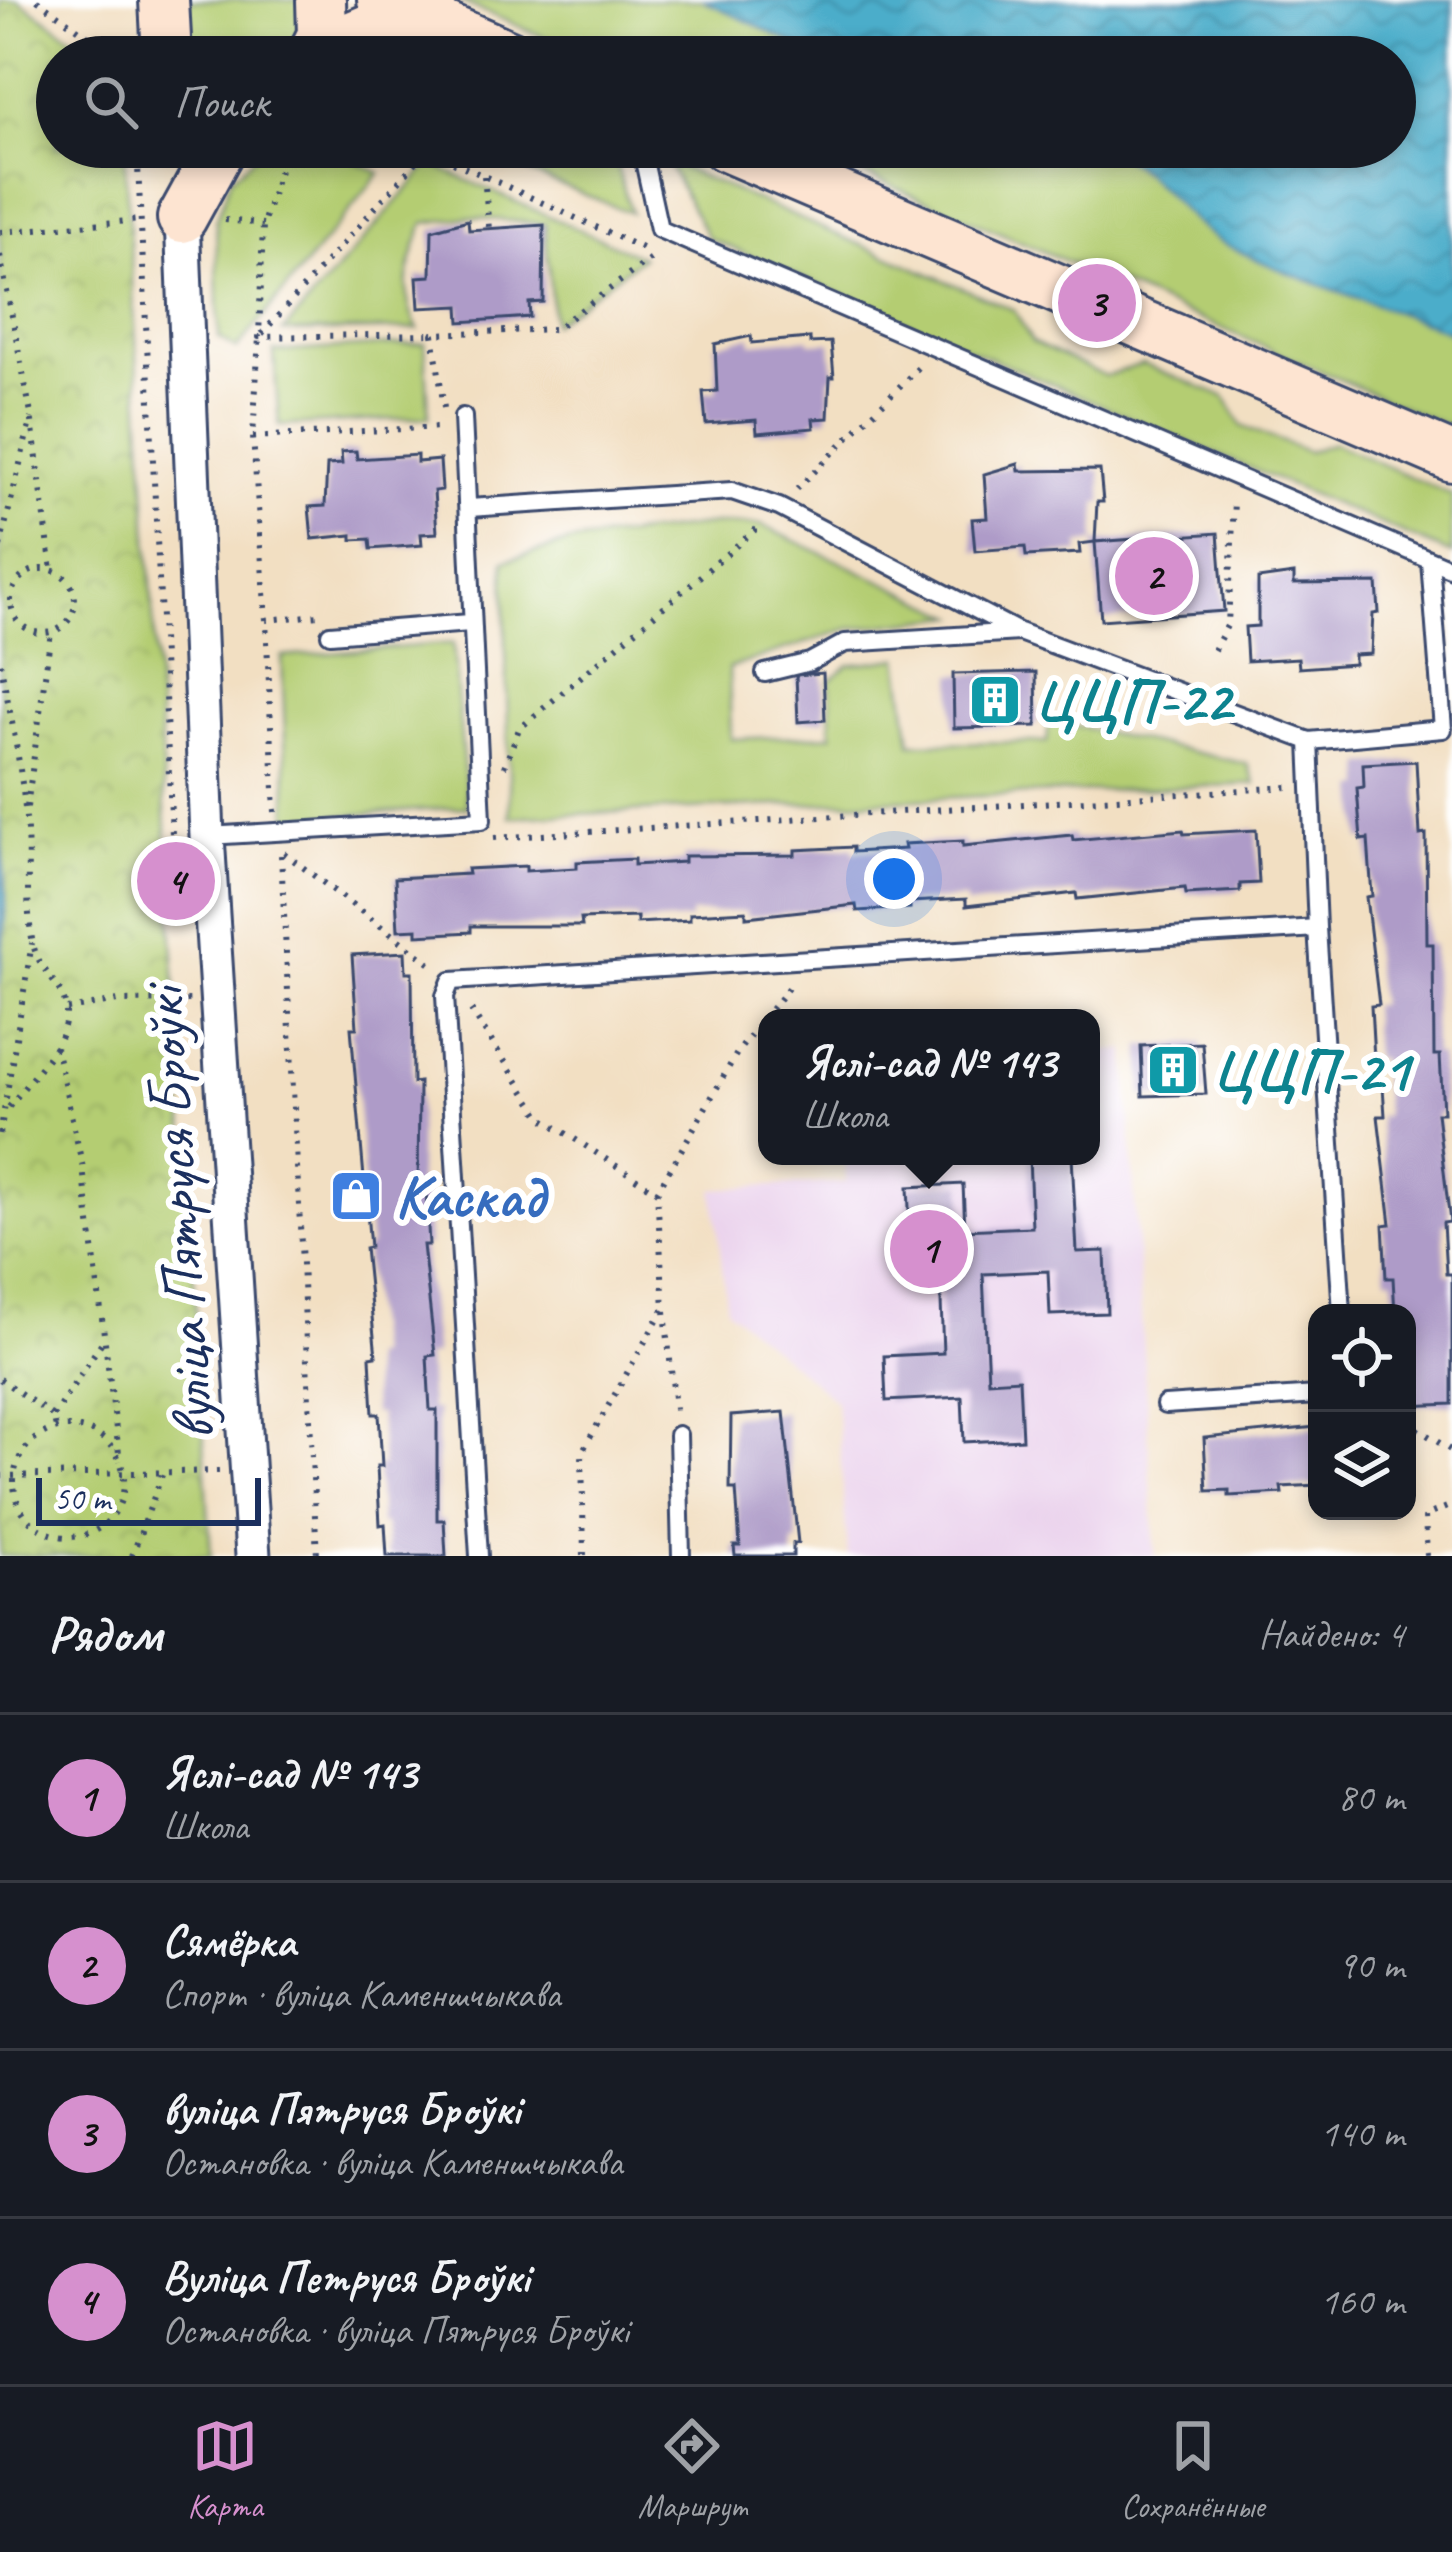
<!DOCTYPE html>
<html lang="ru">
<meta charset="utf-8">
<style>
body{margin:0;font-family:Caveat,sans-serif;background:#20242c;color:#f1f3f6}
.controls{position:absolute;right:36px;bottom:36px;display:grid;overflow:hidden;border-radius:24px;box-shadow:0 6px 18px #0003}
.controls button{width:108px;height:108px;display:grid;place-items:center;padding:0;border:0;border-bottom:3px solid #363941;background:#171b24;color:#f1f3f6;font:60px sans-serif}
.scale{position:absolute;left:36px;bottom:30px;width:225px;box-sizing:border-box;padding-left:12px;border:6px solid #1b2f5e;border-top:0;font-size:33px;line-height:42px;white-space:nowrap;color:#1b2f5e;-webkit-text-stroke:9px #fff;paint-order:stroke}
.you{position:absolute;left:894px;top:879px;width:42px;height:42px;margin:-30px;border:9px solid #fff;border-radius:50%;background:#1a73e8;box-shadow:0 0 0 18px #1a73e833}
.badge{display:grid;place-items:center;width:78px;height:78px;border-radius:50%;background:#d690ce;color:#111;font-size:39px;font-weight:700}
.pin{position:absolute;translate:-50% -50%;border:6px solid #fff;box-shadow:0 3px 12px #0006}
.popup{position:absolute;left:758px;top:1009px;width:342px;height:156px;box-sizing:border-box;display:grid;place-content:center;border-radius:24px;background:#171b24;filter:drop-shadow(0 3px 9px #0005);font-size:39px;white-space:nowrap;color:#9ea1a6}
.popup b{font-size:45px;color:#f1f3f6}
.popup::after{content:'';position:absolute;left:50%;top:100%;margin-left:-24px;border:24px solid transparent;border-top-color:#171b24}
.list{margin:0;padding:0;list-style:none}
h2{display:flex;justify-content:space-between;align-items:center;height:156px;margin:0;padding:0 48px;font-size:51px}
h2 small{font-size:39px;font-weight:400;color:#9ea1a6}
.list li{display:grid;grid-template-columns:78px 1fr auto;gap:36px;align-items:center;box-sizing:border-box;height:168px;padding:0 48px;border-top:3px solid #363941}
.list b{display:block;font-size:45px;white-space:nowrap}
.list p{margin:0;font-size:39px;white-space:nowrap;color:#9ea1a6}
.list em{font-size:39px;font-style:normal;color:#9ea1a6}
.icon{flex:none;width:66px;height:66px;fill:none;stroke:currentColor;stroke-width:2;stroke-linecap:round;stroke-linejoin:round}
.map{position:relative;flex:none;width:1452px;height:1556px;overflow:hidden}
.search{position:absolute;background:#171b24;box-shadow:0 6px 18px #0003;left:36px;right:36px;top:36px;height:132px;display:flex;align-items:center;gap:30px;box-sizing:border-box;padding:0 42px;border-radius:66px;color:#9ea1a6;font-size:45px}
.sheet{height:828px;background:#171b24}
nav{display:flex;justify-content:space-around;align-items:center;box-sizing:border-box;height:168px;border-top:3px solid #363941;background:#171b24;font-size:33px;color:#9ea1a6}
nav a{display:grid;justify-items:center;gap:6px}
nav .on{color:#d690ce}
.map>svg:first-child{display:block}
.built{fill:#ead1ec}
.grass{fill:#b4cd72;stroke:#687e68;stroke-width:3}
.park{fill:url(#park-crowns);stroke:#687e68;stroke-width:3}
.water{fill:url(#water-waves);stroke:#336e94;stroke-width:3}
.building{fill:#ae9bc8}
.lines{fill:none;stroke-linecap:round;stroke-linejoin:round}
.lane-casing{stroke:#3b496d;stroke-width:22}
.street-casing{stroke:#3b496d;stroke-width:39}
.secondary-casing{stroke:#3b496d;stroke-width:54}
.path{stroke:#3b496d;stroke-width:6;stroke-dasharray:3 9;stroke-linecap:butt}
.lane{stroke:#fff;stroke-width:16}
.street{stroke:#fff;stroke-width:33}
.secondary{stroke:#fde4d1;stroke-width:48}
.labels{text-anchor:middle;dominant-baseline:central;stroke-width:12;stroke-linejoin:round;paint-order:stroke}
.culture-label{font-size:60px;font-weight:bold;fill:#0d838f;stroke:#fff;text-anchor:start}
.shop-label{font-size:60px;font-weight:bold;fill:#366cbe;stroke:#fff;text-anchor:start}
.street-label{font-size:60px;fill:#1b2f5e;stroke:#fff}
</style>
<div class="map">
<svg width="1452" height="1556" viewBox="0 0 1452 1556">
<defs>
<pattern id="park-crowns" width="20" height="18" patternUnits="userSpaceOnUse" patternTransform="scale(3)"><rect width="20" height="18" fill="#b4cd72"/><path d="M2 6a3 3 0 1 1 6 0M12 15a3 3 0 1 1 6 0" fill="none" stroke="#9ab065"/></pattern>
<pattern id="water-waves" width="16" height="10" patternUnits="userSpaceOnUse" patternTransform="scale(3)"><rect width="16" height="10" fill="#4badca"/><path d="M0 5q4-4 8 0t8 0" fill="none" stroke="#3e8da7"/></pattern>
</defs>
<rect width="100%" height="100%" fill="#fff"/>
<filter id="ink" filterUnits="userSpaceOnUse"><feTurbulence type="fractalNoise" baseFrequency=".00833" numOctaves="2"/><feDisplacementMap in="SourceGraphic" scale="24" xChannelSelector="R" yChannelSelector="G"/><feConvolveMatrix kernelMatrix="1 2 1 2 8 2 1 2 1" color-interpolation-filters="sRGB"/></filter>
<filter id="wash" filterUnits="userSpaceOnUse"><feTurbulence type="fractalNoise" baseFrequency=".004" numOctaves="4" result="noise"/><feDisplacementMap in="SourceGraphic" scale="48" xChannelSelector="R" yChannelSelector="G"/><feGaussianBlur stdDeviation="2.7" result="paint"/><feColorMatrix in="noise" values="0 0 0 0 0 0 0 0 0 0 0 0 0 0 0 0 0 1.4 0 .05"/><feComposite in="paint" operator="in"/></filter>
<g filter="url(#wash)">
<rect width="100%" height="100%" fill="#f2dfc2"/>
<path class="built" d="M 1126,1050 L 1155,1556 L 848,1556 L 836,1401 L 727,1309 L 713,1189 L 846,1182 L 845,1156 L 1091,1156 L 1091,1052 Z"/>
<path class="grass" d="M 184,0 L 307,0 L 293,57 L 187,57 Z
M 457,0 L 1452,0 L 1452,428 L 802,147 L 1395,147 L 1395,57 L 591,57 Z
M 413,42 L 449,57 L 344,57 L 353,48 Z
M 265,147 L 325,147 L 380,173 L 237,349 L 219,338 L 216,220 L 231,178 Z
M 465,147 L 611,147 L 631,213 Z
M 667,162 L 1014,310 L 1032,342 L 1105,376 L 1143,364 L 1225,397 L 1242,426 L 1308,452 L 1333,443 L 1452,495 L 1452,554 L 708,238 Z
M 430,164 L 642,257 L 553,323 L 545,224 L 468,217 L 424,223 C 411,259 397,293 418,329 L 283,332 Z
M 425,343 L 429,417 L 279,426 L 274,352 Z
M 715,524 L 761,525 L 956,616 L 848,629 L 729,668 L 731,739 L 831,735 L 830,681 L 848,665 L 899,658 L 911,743 L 1047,742 L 1049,720 L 1247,764 L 1255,784 L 510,817 L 504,561 L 572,542 Z
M 453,643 L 467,807 L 288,819 L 282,657 Z"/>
<path class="park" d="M 0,0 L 18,0 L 102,57 L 57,57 L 57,147 L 124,147 L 211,1556 L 0,1556 L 0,985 L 6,897 L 0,817 Z"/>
<path class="water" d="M 703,0 L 1452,0 L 1452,333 C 1377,302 1297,282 1225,244 C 1178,218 1153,165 1101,147 L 1395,147 L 1395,57 L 821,57 Z
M 0,817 L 6,897 L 0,985 Z"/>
<g id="blocks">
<path class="building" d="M 468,220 L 469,230 L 544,225 L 543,302 L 529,303 L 530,317 L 460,322 L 459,306 L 419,308 L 417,277 L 431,276 L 432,230 Z
M 751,336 L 752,343 L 810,338 L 810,343 L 831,342 L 834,377 L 830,377 L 828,418 L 813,419 L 814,428 L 757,433 L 756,420 L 706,424 L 703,392 L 717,391 L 715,344 Z
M 356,451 L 357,459 L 417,455 L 417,462 L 440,460 L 442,490 L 434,491 L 437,533 L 421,534 L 422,545 L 371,549 L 370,539 L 352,540 L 352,535 L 312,539 L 309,507 L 325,506 L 327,465 L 342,464 L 341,452 Z
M 1018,464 L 1019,471 L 1100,470 L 1103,502 L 1097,502 L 1095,542 L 1079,544 L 1080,553 L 1026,556 L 1025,547 L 975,551 L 972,519 L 987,518 L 984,474 Z
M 1218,533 L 1224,611 L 1101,620 L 1095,542 Z
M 1294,574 L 1294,584 L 1377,583 L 1379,613 L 1373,614 L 1371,654 L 1354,655 L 1354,664 L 1299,668 L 1298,658 L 1247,661 L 1245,627 L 1258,626 L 1258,579 Z
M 1036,672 L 1037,726 L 954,728 L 953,674 Z
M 823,673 L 825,720 L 798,722 L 796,675 Z
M 1416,761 L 1420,835 L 1426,834 L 1427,944 L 1433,944 L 1434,1055 L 1440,1055 L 1443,1113 L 1437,1113 L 1450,1222 L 1443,1223 L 1446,1274 L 1452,1274 L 1452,1404 L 1407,1406 L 1407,1313 L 1395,1313 L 1393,1278 L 1386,1278 L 1383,1225 L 1391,1224 L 1378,1116 L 1385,1116 L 1381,1058 L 1374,1059 L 1371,1006 L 1379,1005 L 1366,897 L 1372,896 L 1368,839 L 1361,840 L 1357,788 L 1364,787 L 1363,764 Z
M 1183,830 L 1184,834 L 1256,830 L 1259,883 L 1240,884 L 1240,891 L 1186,894 L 1185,888 L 1077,899 L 1076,893 L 966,906 L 966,899 L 910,902 L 910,908 L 857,911 L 856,905 L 746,917 L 746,911 L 690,914 L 690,920 L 637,923 L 637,917 L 581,919 L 582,926 L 471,926 L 471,932 L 417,935 L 417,929 L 398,930 L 395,878 L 468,874 L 467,869 L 526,866 L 526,871 L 577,868 L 577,862 L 634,859 L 634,865 L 684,862 L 684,856 L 795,855 L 795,850 L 853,847 L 853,852 L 905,849 L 904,844 L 963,841 L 963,846 L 1072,835 L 1073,840 Z
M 405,952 L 406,972 L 412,972 L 413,1083 L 419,1082 L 418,1191 L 426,1191 L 429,1245 L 423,1245 L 435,1355 L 427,1356 L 430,1410 L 437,1410 L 437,1520 L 444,1520 L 446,1556 L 387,1556 L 385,1524 L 380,1525 L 377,1466 L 382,1466 L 379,1414 L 373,1414 L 370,1357 L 376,1356 L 365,1248 L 370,1247 L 351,1028 L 357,1028 L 352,955 Z
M 1202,1043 L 1206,1094 L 1143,1096 L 1141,1046 Z
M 1072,1156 L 1077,1252 L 1105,1251 L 1107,1313 L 1050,1315 L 1048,1271 L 983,1274 L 988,1381 L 1019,1379 L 1022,1439 L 964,1442 L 962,1397 L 886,1401 L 884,1356 L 943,1353 L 939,1249 L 911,1250 L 908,1187 L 963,1184 L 965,1230 L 1032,1227 L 1029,1157 Z
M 784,1412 L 798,1543 L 793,1543 L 793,1556 L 735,1556 L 734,1546 L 740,1546 L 736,1489 L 730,1489 L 731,1416 Z
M 1317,1427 L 1317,1485 L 1281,1487 L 1282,1493 L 1229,1496 L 1229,1490 L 1207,1491 L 1204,1438 Z"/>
</g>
</g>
<g filter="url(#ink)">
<use href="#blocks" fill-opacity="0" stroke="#3b496d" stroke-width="3"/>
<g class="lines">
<g class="lane-casing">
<path id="lane" d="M 641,147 L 659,229 L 1452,569
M 469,508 L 732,491 L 779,507 L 1017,631
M 330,634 L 470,623
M 765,673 L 810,662 L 845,643 L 1019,632 L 1309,741 L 1443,729 L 1430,561
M 207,836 L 482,820 L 463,417
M 1317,928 L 1342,1313
M 1165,1405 L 1317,1395
M 678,1435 L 681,1556
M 479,1556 L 445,996 L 451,981 L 1317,928 L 1309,741"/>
</g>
<g class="street-casing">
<path id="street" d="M 182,218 L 207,836 L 253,1556"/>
</g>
<g class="secondary-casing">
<path id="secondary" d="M 164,0 L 167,57
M 382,0 L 514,57
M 311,57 L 322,35 L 321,0
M 320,57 C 350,32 382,22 421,17
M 726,147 L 1452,457
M 182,218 L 221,147"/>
</g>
<path class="path" d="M 37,0 L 118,57
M 137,147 L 172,834
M 287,147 L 263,224 L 259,337 L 433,334
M 484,176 L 489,229
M 225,220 L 263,224
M 0,232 L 140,220
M 0,255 L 31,414 L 52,570
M 444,408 L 433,334 L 555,329 L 656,255
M 253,437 L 441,427
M 797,489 L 923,363
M 0,547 L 31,418
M11 601a32 32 0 1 1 64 0a32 32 0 1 1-64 0Z
M 266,620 L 253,437 L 259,337 L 427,150 L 646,250
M 1214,650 L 1228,624 L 1234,501
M 0,663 C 11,714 21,766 26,818 C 30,858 25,900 32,939 C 40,986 86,988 56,1047 L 83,1168 L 120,1461
M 504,767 L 519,729 L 762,524
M 27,807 L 51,632
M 275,812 L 266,620 L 319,615
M 494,838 L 1289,787
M 284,853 L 436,968
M 281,855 L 317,1556
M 67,1009 L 118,1001 L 191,1000
M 471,1010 L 542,1118 L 657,1192 L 664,1308 L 582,1452 L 584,1556
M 9,1107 L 56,1047
M 0,1134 L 32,943
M 657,1192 L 737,1053 L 791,984
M 665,1311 L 676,1418
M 0,1379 L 53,1416 L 56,1428
M 53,1416 L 104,1339
M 1407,1422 L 1452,1451
M14 1482a55 55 0 1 1 110 0a55 55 0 1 1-110 0Z
M 0,1476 L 221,1471
M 132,1556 L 162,1475
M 1427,1556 L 1425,1516 L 1452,1505"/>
<use href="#lane" class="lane"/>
<use href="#street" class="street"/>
<use href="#secondary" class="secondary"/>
</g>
</g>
<defs>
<g id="building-square" transform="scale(2.7)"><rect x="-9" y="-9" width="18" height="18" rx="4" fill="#0f9aa8" stroke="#fff"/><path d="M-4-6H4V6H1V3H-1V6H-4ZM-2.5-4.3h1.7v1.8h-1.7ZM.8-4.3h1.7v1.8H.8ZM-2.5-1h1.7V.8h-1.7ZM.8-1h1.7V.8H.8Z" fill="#fff"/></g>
<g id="shop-square" transform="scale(2.7)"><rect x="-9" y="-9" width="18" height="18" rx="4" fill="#3f7fe0" stroke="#fff"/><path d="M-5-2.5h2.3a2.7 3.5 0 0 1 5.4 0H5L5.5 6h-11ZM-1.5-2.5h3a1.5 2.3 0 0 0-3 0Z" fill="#fff"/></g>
</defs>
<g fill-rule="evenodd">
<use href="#building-square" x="995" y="700"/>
<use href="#building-square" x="1173" y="1070"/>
<use href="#shop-square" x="356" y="1196"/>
</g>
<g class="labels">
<g class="culture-label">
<text x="1034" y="700">ЦЦП-22</text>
<text x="1212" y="1070">ЦЦП-21</text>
</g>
<g class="shop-label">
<text x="395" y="1196">Каскад</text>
</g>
<g class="street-label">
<text transform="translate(178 1214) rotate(-94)">вуліца Пятруся Броўкі</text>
</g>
</g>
</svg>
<div class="controls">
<button><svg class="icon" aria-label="locate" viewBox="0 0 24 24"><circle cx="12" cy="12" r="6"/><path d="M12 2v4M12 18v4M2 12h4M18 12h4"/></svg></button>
<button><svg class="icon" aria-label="layers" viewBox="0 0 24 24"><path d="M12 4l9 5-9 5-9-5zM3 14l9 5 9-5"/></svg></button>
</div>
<div class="scale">50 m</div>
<div class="you"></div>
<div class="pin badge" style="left:929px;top:1249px">1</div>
<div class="popup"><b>Яслі-сад № 143</b>Школа</div>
<div class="pin badge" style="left:1154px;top:576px">2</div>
<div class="pin badge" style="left:1097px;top:303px">3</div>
<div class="pin badge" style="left:176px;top:881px">4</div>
<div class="search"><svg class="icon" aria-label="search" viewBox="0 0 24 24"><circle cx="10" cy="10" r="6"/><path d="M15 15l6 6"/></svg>Поиск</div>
</div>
<section class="sheet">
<h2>Рядом<small>Найдено: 4</small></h2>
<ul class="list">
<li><span class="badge">1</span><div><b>Яслі-сад № 143</b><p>Школа</p></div><em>80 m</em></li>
<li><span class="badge">2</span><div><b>Сямёрка</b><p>Спорт · вуліца Каменшчыкава</p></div><em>90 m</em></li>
<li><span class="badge">3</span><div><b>вуліца Пятруся Броўкі</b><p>Остановка · вуліца Каменшчыкава</p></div><em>140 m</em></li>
<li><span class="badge">4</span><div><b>Вуліца Петруся Броўкі</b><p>Остановка · вуліца Пятруся Броўкі</p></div><em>160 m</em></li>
</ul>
</section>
<nav>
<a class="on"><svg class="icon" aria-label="map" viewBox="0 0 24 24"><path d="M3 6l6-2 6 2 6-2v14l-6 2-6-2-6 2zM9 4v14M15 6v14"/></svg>Карта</a>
<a><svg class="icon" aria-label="directions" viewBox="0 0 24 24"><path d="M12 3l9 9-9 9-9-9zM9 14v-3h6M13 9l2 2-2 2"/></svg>Маршрут</a>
<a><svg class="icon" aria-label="saved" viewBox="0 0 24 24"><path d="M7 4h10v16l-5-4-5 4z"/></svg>Сохранённые</a>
</nav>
